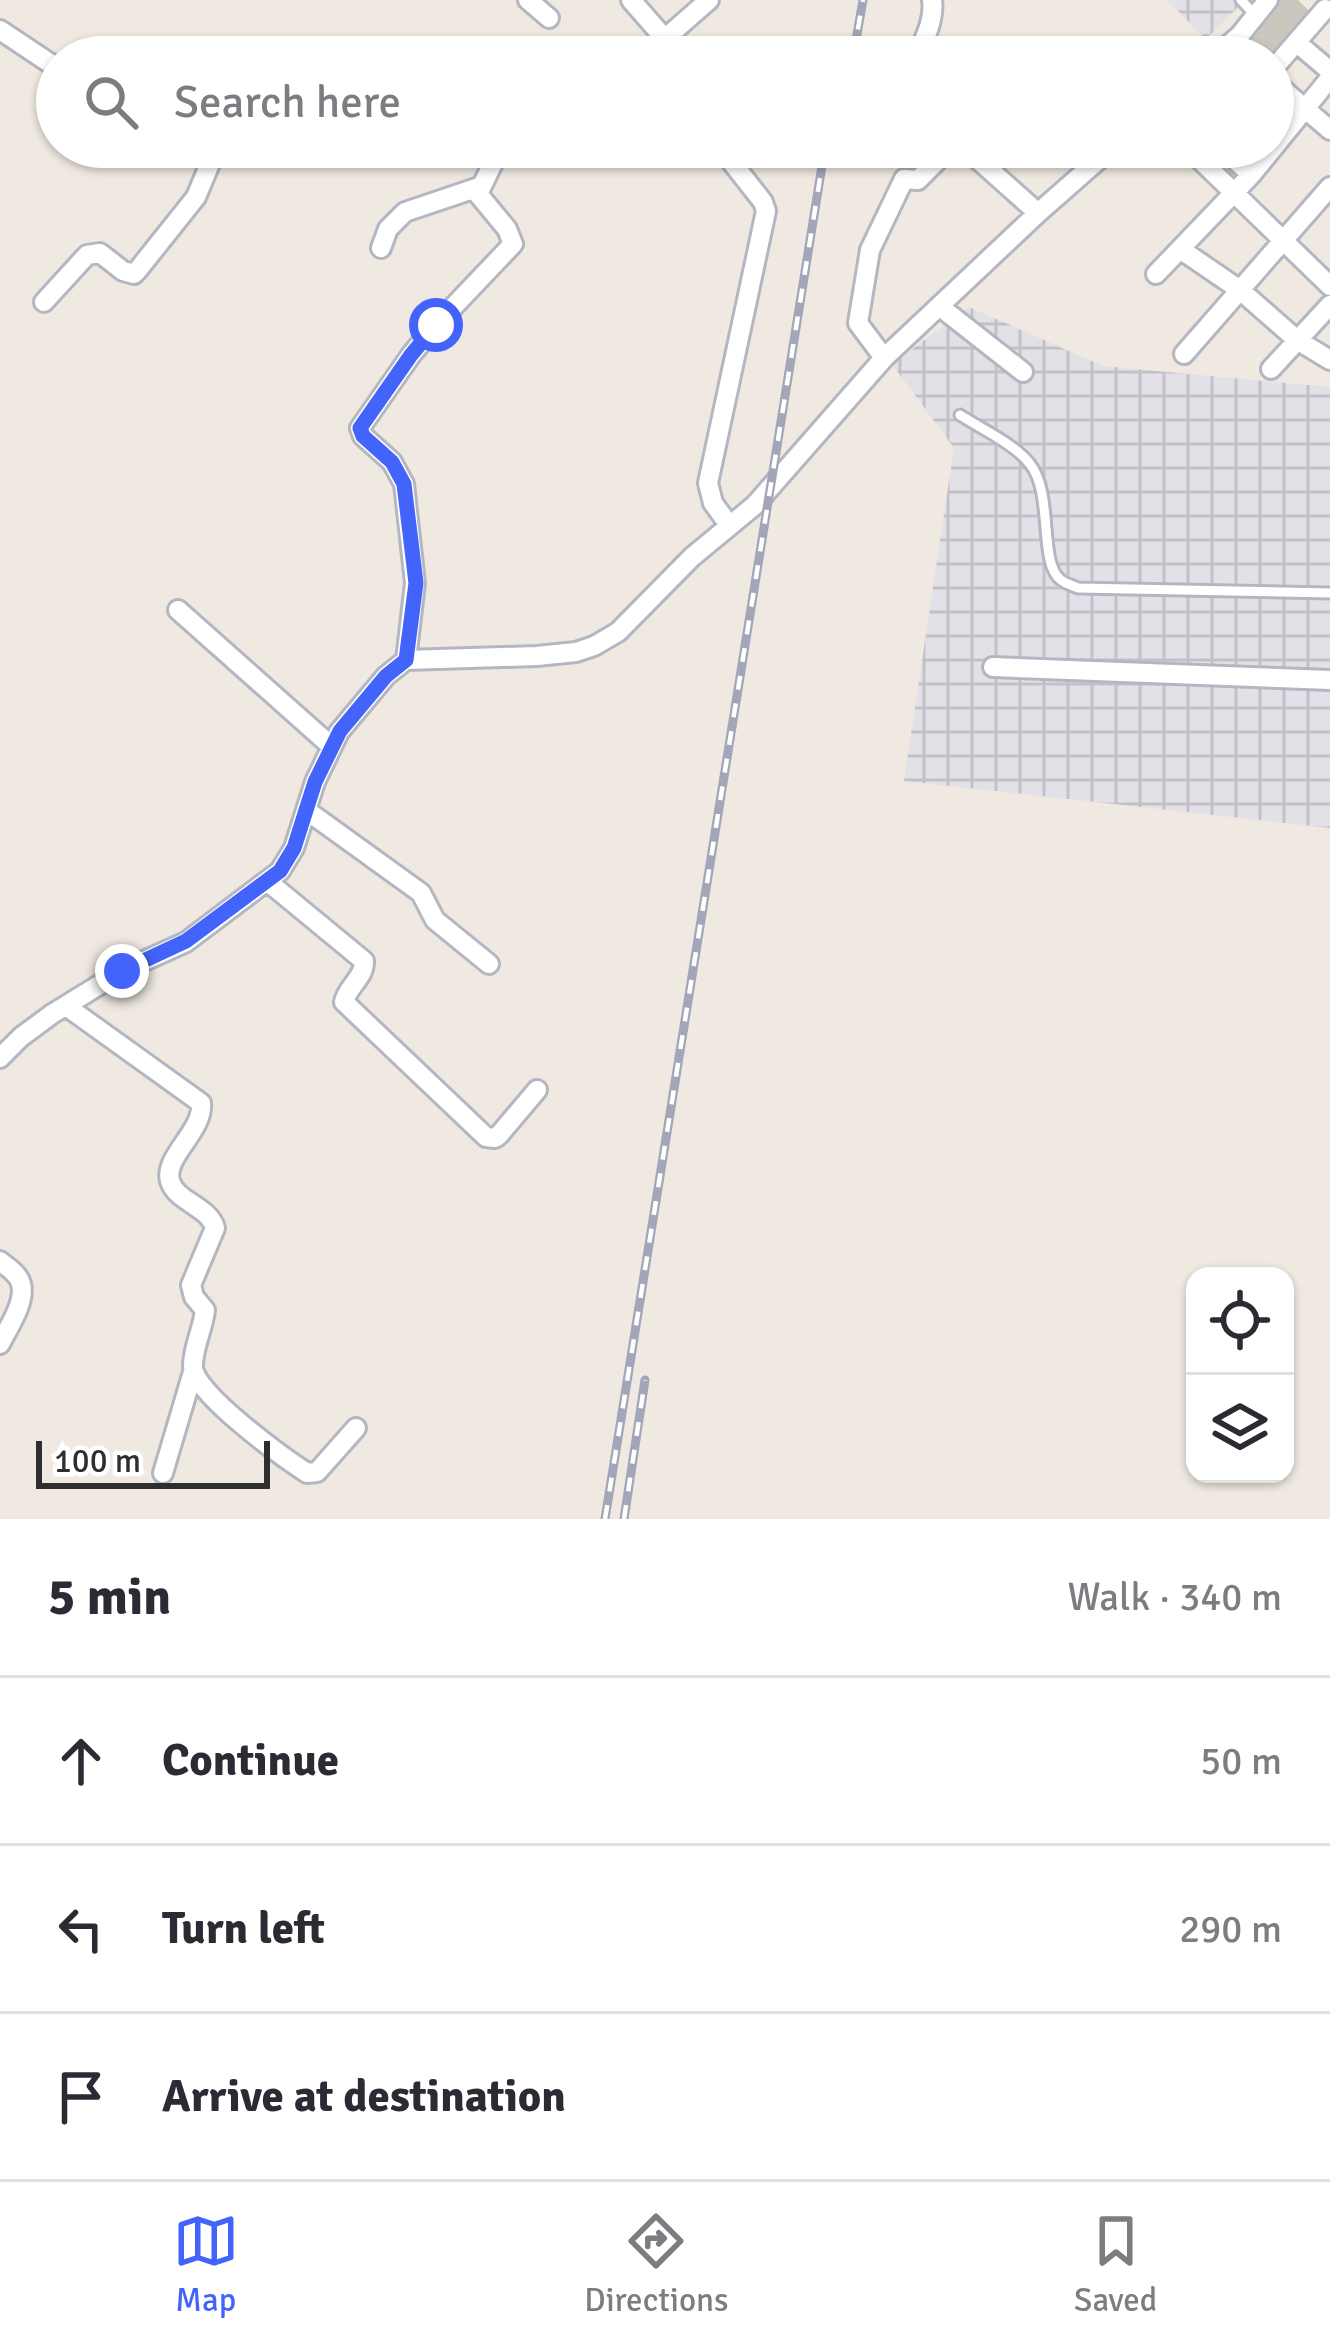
<!DOCTYPE html>
<meta charset="utf-8">
<style>
body{margin:0;font-family:Signika,sans-serif;background:#f2f2f3;color:#2b2b33}
.controls{position:absolute;right:36px;bottom:36px;display:grid;overflow:hidden;border-radius:24px;box-shadow:0 3px 9px #0004}
.controls button{width:108px;height:108px;display:grid;place-items:center;padding:0;border:0;border-bottom:3px solid #e1e1e2;background:#fff;color:#2b2b33;font:60px sans-serif}
.scale{position:absolute;left:36px;bottom:30px;width:234px;box-sizing:border-box;padding-left:12px;border:6px solid #2e2e2e;border-top:0;font-size:33px;line-height:42px;white-space:nowrap;color:#2e2e2e;-webkit-text-stroke:9px #fff;paint-order:stroke}
.stop{position:absolute;width:36px;height:36px;margin:-27px;border:9px solid #4264fb;border-radius:50%;background:#fff}
.stop.end{background:#4264fb;border-color:#fff;box-shadow:0 3px 12px #0008}
.list{margin:0;padding:0;list-style:none}
h2{display:flex;justify-content:space-between;align-items:center;height:156px;margin:0;padding:0 48px;font-size:51px}
h2 small{font-size:39px;font-weight:400;color:#7c7c81}
.list li{display:grid;grid-template-columns:78px 1fr auto;gap:36px;align-items:center;box-sizing:border-box;height:168px;padding:0 48px;border-top:3px solid #e1e1e2}
.list b{display:block;font-size:45px;white-space:nowrap}
.list em{font-size:39px;font-style:normal;color:#7c7c81}
.icon{flex:none;width:66px;height:66px;fill:none;stroke:currentColor;stroke-width:2;stroke-linecap:round;stroke-linejoin:round}
.map{position:relative;flex:none;width:1330px;height:1519px;overflow:hidden}
.search{position:absolute;background:#fff;box-shadow:0 3px 9px #0004;left:36px;right:36px;top:36px;height:132px;display:flex;align-items:center;gap:30px;box-sizing:border-box;padding:0 42px;border-radius:66px;color:#7c7c81;font-size:45px}
.sheet{height:660px;background:#fff}
nav{display:flex;justify-content:space-around;align-items:center;box-sizing:border-box;height:168px;border-top:3px solid #e1e1e2;background:#fff;font-size:33px;color:#7c7c81}
nav a{display:grid;justify-items:center;gap:6px}
nav .on{color:#4264fb}
.map>svg:first-child{display:block}
.industrial{fill:url(#industrial-grid)}
.building{fill:#cbc7bf;stroke:#cbc5ba;stroke-width:3}
.lines{fill:none;stroke-linecap:round;stroke-linejoin:round}
.service-casing{stroke:#b4b7c1;stroke-width:15}
.minor-casing{stroke:#b4b7c1;stroke-width:24}
.service{stroke:#fff;stroke-width:9}
.minor{stroke:#fff;stroke-width:18}
.rail-casing{stroke:#a3a6b8;stroke-width:9}
.rail{stroke:#fff;stroke-width:4.5;stroke-dasharray:14;stroke-linecap:butt}
.route{stroke:#4264fb;stroke-width:15}
</style>
<div class="map">
<svg width="1330" height="1519" viewBox="0 0 1330 1519">
<defs>
<pattern id="industrial-grid" width="8" height="8" patternUnits="userSpaceOnUse" patternTransform="scale(3)"><rect width="8" height="8" fill="#e3e1e8"/><path d="M0 4h8M4 0v8" fill="none" stroke="#c3c1c7"/></pattern>
</defs>
<rect width="100%" height="100%" fill="#efe9e1"/>
<path class="industrial" d="M 1167,0 L 1245,0 L 1206,39 Z
M 969,307 L 1103,366 L 1330,387 L 1330,828 L 904,781 L 954,448 L 892,364 Z"/>
<path class="building" d="M 1274,0 L 1296,0 L 1313,17 L 1273,57 L 1252,57 L 1237,43 Z"/>
<g class="lines">
<g class="service-casing">
<path id="service" d="M 1241,0 L 1255,15
M 960,415 C 980,428 1016,445 1030,464 C 1054,494 1038,563 1061,580 C 1066,584 1072,585 1078,588 L 1330,593"/>
</g>
<g class="minor-casing">
<path id="minor" d="M 528,0 L 549,18
M 631,0 L 666,40
M 0,30 L 57,68
M 1296,42 L 1330,71
M 644,57 L 709,0
M 917,57 C 924,39 935,20 932,0
M 1215,57 L 1240,35 L 1268,0
M 1273,69 L 1325,9
M 1273,81 L 1330,130
M 263,147 C 308,157 354,154 399,147
M 723,147 L 727,156 L 763,202 L 766,211 L 708,483 L 713,503 L 729,525
M 964,147 L 1038,213
M 1187,147 L 1330,286
M 1222,147 L 1251,175
M 381,248 L 388,229 L 405,212 L 479,187
M 1180,249 L 1240,290 L 1297,340 L 1330,360
M 1156,274 L 1251,175 L 1330,78
M 44,302 L 87,255 L 100,253 L 123,271 L 134,274 L 137,271 L 196,197 L 217,147
M 939,306 L 1023,372
M 1184,354 L 1330,187
M 884,358 L 858,323 L 870,250 L 904,179 L 918,180 L 951,147
M 1271,369 L 1330,305
M 178,610 L 331,746
M 406,660 L 415,583 L 404,484 L 392,462 L 363,436 L 360,428 L 411,355 L 436,325 L 513,244 L 507,229 L 478,194 L 494,161 L 494,147
M 993,667 L 1330,680
M 306,810 L 421,893 L 435,920 L 489,964
M 267,881 L 364,961 C 365,977 347,987 344,1002 L 486,1137 L 495,1138 L 499,1135 L 537,1090
M 66,1006 L 201,1103 C 204,1131 163,1157 170,1181 C 176,1202 209,1206 215,1228 L 191,1285 L 194,1297 L 205,1310 C 203,1329 193,1347 193,1366 C 192,1392 284,1458 307,1473 L 317,1472 L 356,1428
M 0,1058 L 21,1037 L 52,1014 L 122,971 L 186,942 L 280,871 L 294,848 L 315,782 L 339,732 L 386,676 L 406,660 L 537,656 L 576,652 L 594,646 L 618,632 L 692,557 L 755,505 L 884,358 L 1038,213 L 1113,147
M 0,1261 C 7,1267 19,1274 21,1284 C 26,1302 8,1328 0,1344
M 163,1473 L 193,1372"/>
</g>
<use href="#service" class="service"/>
<use href="#minor" class="minor"/>
<g class="rail-casing">
<path id="rail" d="M 853,57 L 863,0
M 605,1519 L 825,147
M 624,1519 L 645,1380"/>
</g>
<use href="#rail" class="rail"/>
</g>
<g class="lines">
<path class="route" d="M 122,971 L 186,941 L 280,871 L 294,848 L 315,782 L 340,731 L 386,676 L 406,660 L 416,583 L 404,484 L 392,462 L 363,436 L 360,428 L 411,355 L 436,325"/>
</g>
</svg>
<div class="controls">
<button><svg class="icon" aria-label="locate" viewBox="0 0 24 24"><circle cx="12" cy="12" r="6"/><path d="M12 2v4M12 18v4M2 12h4M18 12h4"/></svg></button>
<button><svg class="icon" aria-label="layers" viewBox="0 0 24 24"><path d="M12 4l9 5-9 5-9-5zM3 14l9 5 9-5"/></svg></button>
</div>
<div class="scale">100 m</div>
<div class="stop" style="left:436px;top:325px"></div>
<div class="stop end" style="left:122px;top:971px"></div>
<div class="search"><svg class="icon" aria-label="search" viewBox="0 0 24 24"><circle cx="10" cy="10" r="6"/><path d="M15 15l6 6"/></svg>Search here</div>
</div>
<section class="sheet">
<h2>5 min<small>Walk · 340 m</small></h2>
<ul class="list">
<li><svg class="icon" aria-label="ahead" viewBox="0 0 24 24"><path d="M12 20V5M6 11l6-6 6 6"/></svg><div><b>Continue</b></div><em>50 m</em></li>
<li><svg class="icon" aria-label="left" viewBox="0 0 24 24"><path d="M17 20v-9H6M10 6l-5 5 5 5"/></svg><div><b>Turn left</b></div><em>290 m</em></li>
<li><svg class="icon" aria-label="arrive" viewBox="0 0 24 24"><path d="M6 21V4h12l-3 4 3 4H6"/></svg><div><b>Arrive at destination</b></div></li>
</ul>
</section>
<nav>
<a class="on"><svg class="icon" aria-label="map" viewBox="0 0 24 24"><path d="M3 6l6-2 6 2 6-2v14l-6 2-6-2-6 2zM9 4v14M15 6v14"/></svg>Map</a>
<a><svg class="icon" aria-label="directions" viewBox="0 0 24 24"><path d="M12 3l9 9-9 9-9-9zM9 14v-3h6M13 9l2 2-2 2"/></svg>Directions</a>
<a><svg class="icon" aria-label="saved" viewBox="0 0 24 24"><path d="M7 4h10v16l-5-4-5 4z"/></svg>Saved</a>
</nav>
